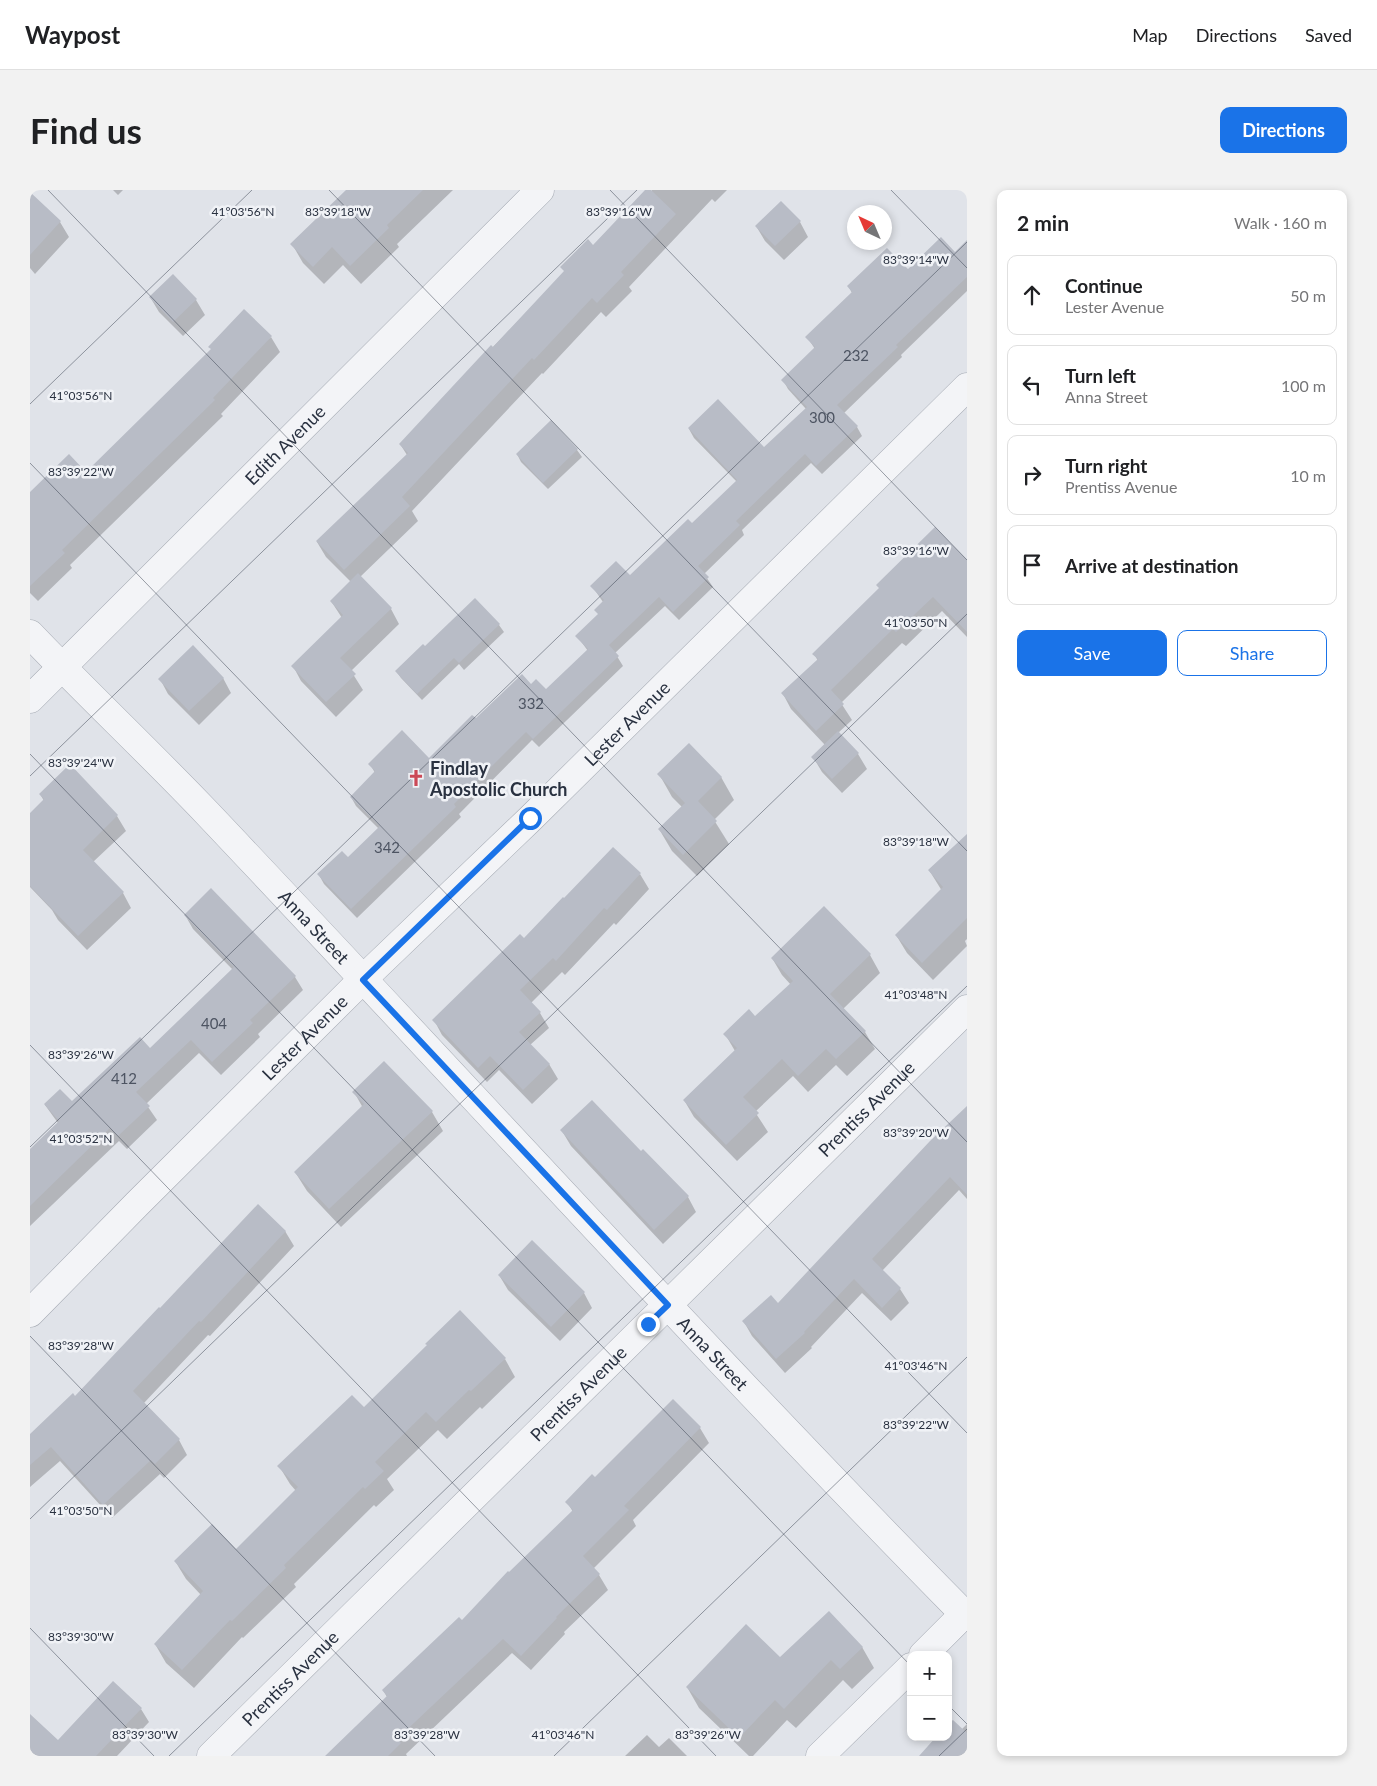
<!DOCTYPE html>
<meta charset="utf-8">
<style>
body{margin:0;font-family:Lato,sans-serif;background:#f2f2f2;color:#202124}
.controls{position:absolute;right:15px;bottom:15px;display:grid;overflow:hidden;border-radius:10px;box-shadow:0 2px 8px #0003}
.controls button{width:45px;height:45px;display:grid;place-items:center;padding:0;border:0;border-bottom:1px solid #e0e0e0;background:#fff;color:#202124;font:25px sans-serif}
.compass{position:absolute;left:817px;top:15px;width:45px;height:45px;border-radius:50%;background:#fff;box-shadow:0 2px 8px #0003;rotate:316deg}
.stop{position:absolute;width:15px;height:15px;margin:-11px;border:4px solid #1a73e8;border-radius:50%;background:#fff}
.stop.end{background:#1a73e8;border-color:#fff;box-shadow:0 1px 5px #0008}
.list{margin:0;padding:0;list-style:none}
h2{display:flex;justify-content:space-between;align-items:center;height:65px;margin:0;padding:0 20px;font-size:21px}
h2 small{font-size:16px;font-weight:400;color:#757577}
.list li{display:grid;grid-template-columns:32px 1fr auto;gap:15px;align-items:center;box-sizing:border-box;height:80px;margin:0 10px 10px;padding:0 10px;border:1px solid #e0e0e0;border-radius:10px}
.list b{display:block;font-size:19px;white-space:nowrap}
.list p{margin:0;font-size:16px;white-space:nowrap;color:#757577}
.list em{font-size:16px;font-style:normal;color:#757577}
.actions{display:flex;gap:10px;padding:15px 20px}
.actions a{flex:1;padding:11px 0;border:1px solid #1a73e8;border-radius:10px;text-align:center;font-size:18px;color:#1a73e8}
.actions .main{background:#1a73e8;color:#fff}
.icon{flex:none;width:28px;height:28px;fill:none;stroke:currentColor;stroke-width:2;stroke-linecap:round;stroke-linejoin:round}
.map{position:relative;flex:none;width:937px;height:1566px;overflow:hidden;border-radius:10px}
header{display:flex;align-items:center;gap:30px;box-sizing:border-box;height:70px;padding:0 25px;background:#fff;border-bottom:1px solid #e0e0e0}
header strong{font-size:24px}
nav{display:flex;gap:28px;margin-inline-start:auto;font-size:18px}
.intro{display:flex;align-items:center;justify-content:space-between;box-sizing:border-box;height:120px;padding:0 30px}
h1{margin:0;font-size:35px}
.button{padding:12px 22px;border-radius:10px;background:#1a73e8;color:#fff;font-size:18px;font-weight:700}
main{display:flex;gap:30px;padding:0 30px}
aside{flex:1;background:#fff;border-radius:10px;box-shadow:0 2px 8px #0003}
.map>svg:first-child{display:block}
.shadow{fill:#0003}
.building{fill:#b8bcc6}
.lines{fill:none;stroke-linecap:round;stroke-linejoin:round}
.street-casing{stroke:#a5aab3;stroke-width:29}
.street{stroke:#f3f4f7;stroke-width:28}
.route{stroke:#1a73e8;stroke-width:6}
.ticks{fill:none;stroke:#293140;stroke-width:1;stroke-opacity:0.45}
.labels{text-anchor:middle;dominant-baseline:central;stroke-width:5;stroke-linejoin:round;paint-order:stroke}
.number-label{font-size:15px;fill:#4d5462}
.street-label{font-size:18px;fill:#293140;stroke:#f0f2f6}
.poi-label{font-size:18px;font-weight:bold;fill:#293140;stroke:#f0f2f6;text-anchor:start}
.ticks-label{font-size:12px;text-anchor:middle;fill:#293140;stroke:#f0f2f6;stroke-width:5;stroke-linejoin:round;paint-order:stroke}
</style>
<header>
<strong>Waypost</strong>
<nav><a>Map</a><a>Directions</a><a>Saved</a></nav>
</header>
<div class="intro"><h1>Find us</h1><a class="button">Directions</a></div>
<main>
<div class="map">
<svg width="937" height="1566" viewBox="0 0 937 1566">
<rect width="100%" height="100%" fill="#e0e3e9"/>
<path class="shadow" d="M 83,0 L 93,0 L 88,5 Z
M 318,0 L 423,0 L 367,54 L 369,57 L 331,94 L 313,75 L 294,94 L 273,73 L 262,54 Z
M 616,0 L 621,2 L 622,0 L 697,0 L 685,12 L 682,9 L 599,97 L 602,101 L 576,127 L 571,122 L 513,184 L 512,183 L 382,321 L 388,331 L 330,387 L 361,419 L 369,434 L 321,481 L 333,500 L 306,527 L 271,491 L 263,476 L 312,428 L 301,411 L 321,392 L 296,367 L 287,352 L 377,265 L 370,254 L 535,82 L 532,77 L 563,56 Z
M 3,7 L 30,32 L 39,47 L 5,84 L 0,78 L 0,10 Z
M 770,32 L 778,47 L 754,70 L 735,51 L 726,36 Z
M 937,53 L 937,101 L 871,165 L 872,167 L 814,223 L 827,237 L 832,246 L 792,284 L 781,273 L 712,340 L 714,345 L 674,384 L 683,397 L 649,430 L 635,416 L 585,463 L 593,476 L 509,557 L 502,550 L 429,624 L 431,627 L 327,728 L 294,694 L 289,685 L 318,669 L 349,639 L 326,616 L 321,607 L 345,583 L 340,574 L 399,570 L 446,530 L 501,496 L 516,501 L 558,461 L 547,446 L 569,425 L 566,420 L 573,412 L 562,396 L 600,387 L 662,335 L 707,292 L 664,248 L 659,239 L 734,259 L 776,219 L 758,199 L 753,190 L 785,159 L 777,147 L 822,103 L 819,97 L 878,81 L 925,63 Z
M 120,107 L 166,110 L 175,125 L 153,146 L 129,122 Z
M 241,147 L 250,162 L 191,224 L 193,226 L 40,375 L 42,378 L 8,411 L 0,403 L 0,303 L 56,284 Z
M 521,232 L 547,260 L 552,267 L 518,299 L 491,272 L 487,264 Z
M 937,373 L 937,447 L 912,421 L 876,456 L 872,453 L 811,513 L 822,530 L 808,543 L 828,564 L 837,579 L 812,603 L 792,582 L 783,567 L 795,555 L 761,519 L 753,504 L 788,471 L 784,464 Z
M 445,409 L 469,435 L 474,442 L 434,480 L 429,474 L 392,510 L 371,488 L 366,481 L 395,458 Z
M 193,488 L 201,503 L 169,535 L 138,504 L 130,489 Z
M 40,576 L 87,626 L 96,641 L 63,672 L 93,703 L 101,718 L 57,760 L 28,730 L 22,720 L 0,697 L 0,624 L 14,611 L 10,604 Z
M 629,584 L 691,587 L 704,610 L 684,630 L 699,654 L 667,686 L 642,661 L 629,639 L 652,617 L 642,607 Z
M 937,646 L 937,749 L 935,751 L 937,756 L 903,790 L 877,763 L 866,745 L 912,701 L 899,680 Z
M 610,684 L 619,699 L 586,735 L 584,733 L 535,785 L 532,782 L 501,813 L 510,823 L 519,838 L 500,855 L 519,874 L 528,889 L 502,914 L 469,880 L 457,892 L 412,845 L 404,830 L 494,750 Z
M 794,718 L 840,765 L 850,783 L 813,819 L 835,842 L 845,859 L 817,886 L 806,875 L 778,902 L 763,886 L 725,922 L 738,942 L 707,971 L 664,927 L 654,910 L 705,861 L 695,844 L 725,828 L 761,795 L 752,785 L 742,768 Z
M 155,725 L 265,787 L 273,800 L 228,844 L 230,847 L 191,885 L 169,863 L 116,914 L 127,930 L 97,959 L 89,951 L 0,1036 L 0,961 L 28,933 L 15,915 L 42,913 L 120,860 L 203,780 L 163,739 Z
M 324,902 L 402,922 L 413,941 L 311,1037 L 277,1001 L 265,982 L 333,918 Z
M 937,936 L 937,1009 L 929,1000 L 852,1081 L 870,1099 L 879,1113 L 861,1131 L 832,1103 L 781,1157 L 782,1158 L 755,1183 L 722,1146 L 714,1132 L 748,1115 Z
M 532,941 L 611,962 L 658,1007 L 666,1022 L 633,1054 L 541,956 Z
M 255,1041 L 264,1056 L 180,1146 L 178,1145 L 114,1213 L 149,1250 L 157,1265 L 134,1288 L 130,1284 L 82,1328 L 30,1271 L 0,1297 L 0,1246 L 45,1207 L 130,1120 Z
M 469,1085 L 554,1103 L 562,1118 L 530,1151 L 478,1100 Z
M 475,1169 L 485,1187 L 452,1219 L 450,1217 L 417,1249 L 408,1240 L 357,1289 L 364,1300 L 346,1317 L 344,1315 L 264,1394 L 266,1397 L 213,1448 L 212,1447 L 164,1498 L 136,1473 L 125,1454 L 171,1405 L 156,1389 L 145,1371 L 206,1361 L 266,1301 L 260,1294 L 249,1276 L 334,1219 Z
M 643,1211 L 670,1238 L 679,1253 L 603,1330 L 606,1336 L 563,1379 L 569,1385 L 578,1400 L 534,1442 L 535,1444 L 501,1480 L 482,1463 L 376,1564 L 377,1566 L 297,1566 L 357,1507 L 353,1500 L 432,1432 L 543,1322 L 537,1312 L 565,1288 Z
M 832,1457 L 844,1478 L 822,1499 L 813,1490 L 766,1538 L 757,1530 L 723,1566 L 719,1566 L 669,1518 L 657,1497 L 750,1469 Z
M 111,1519 L 119,1532 L 87,1566 L 0,1566 L 0,1525 L 28,1551 Z
M 937,1534 L 937,1566 L 890,1566 L 931,1540 Z
M 617,1545 L 629,1557 L 639,1548 L 657,1566 L 595,1566 Z"/>
<path class="building" d="M 316,0 L 393,0 L 357,35 L 359,38 L 320,76 L 302,57 L 283,77 L 260,54 Z
M 615,0 L 621,0 L 646,24 L 591,82 L 594,85 L 567,113 L 562,108 L 504,170 L 502,168 L 372,307 L 380,316 L 314,380 L 286,351 L 378,263 L 369,254 L 461,155 L 463,157 L 534,81 L 530,77 L 558,49 L 563,55 Z
M 0,2 L 31,31 L 0,65 Z
M 751,11 L 771,31 L 745,56 L 725,36 Z
M 911,47 L 925,62 L 937,50 L 937,87 L 866,155 L 868,157 L 807,215 L 828,236 L 786,276 L 775,264 L 706,331 L 710,335 L 668,376 L 679,387 L 643,422 L 629,407 L 579,455 L 589,466 L 503,549 L 496,542 L 424,614 L 426,617 L 321,719 L 287,684 L 312,661 L 318,667 L 350,636 L 320,607 L 345,581 L 338,574 L 372,540 L 399,568 L 442,525 L 446,528 L 492,484 L 501,494 L 506,489 L 516,499 L 558,459 L 545,446 L 568,424 L 564,420 L 574,410 L 560,396 L 586,371 L 600,385 L 658,329 L 662,333 L 707,290 L 658,238 L 688,209 L 734,257 L 777,217 L 751,190 L 785,157 L 775,147 L 822,102 L 817,96 L 857,58 L 878,79 Z
M 143,84 L 167,109 L 143,132 L 119,107 Z
M 214,119 L 242,146 L 183,208 L 185,210 L 32,360 L 35,363 L 0,396 L 0,302 L 39,264 L 56,282 L 181,159 L 178,157 Z
M 521,230 L 548,259 L 513,293 L 486,264 Z
M 905,337 L 937,370 L 937,442 L 903,407 L 866,442 L 863,439 L 801,500 L 814,514 L 786,541 L 751,503 L 788,469 L 782,464 L 849,398 L 846,395 Z
M 328,383 L 362,418 L 310,468 L 326,484 L 296,512 L 261,476 L 313,425 L 300,411 Z
M 445,408 L 470,434 L 429,473 L 424,468 L 387,504 L 365,481 L 393,454 L 395,456 Z
M 163,455 L 194,488 L 159,521 L 128,489 Z
M 808,541 L 829,563 L 802,589 L 781,567 Z
M 659,553 L 692,587 L 668,611 L 687,631 L 653,665 L 628,639 L 655,613 L 627,584 Z
M 40,574 L 88,625 L 53,660 L 94,702 L 48,746 L 0,696 L 0,623 L 14,609 L 9,604 Z
M 937,644 L 937,728 L 892,773 L 865,745 L 913,697 L 898,680 Z
M 583,657 L 611,683 L 577,720 L 574,718 L 526,771 L 523,768 L 490,800 L 511,822 L 489,842 L 520,874 L 493,900 L 460,866 L 448,878 L 402,830 L 490,744 L 494,748 L 533,707 L 534,708 Z
M 181,698 L 266,786 L 220,830 L 223,833 L 182,872 L 161,850 L 106,902 L 120,916 L 88,946 L 80,938 L 0,1016 L 0,959 L 29,931 L 14,914 L 30,899 L 42,911 L 110,847 L 120,858 L 204,777 L 154,725 Z
M 794,716 L 841,764 L 800,804 L 836,841 L 806,869 L 796,859 L 768,886 L 752,869 L 713,907 L 729,923 L 696,955 L 653,910 L 707,858 L 693,844 L 719,819 L 725,826 L 763,791 L 741,768 Z
M 354,871 L 403,921 L 299,1019 L 264,982 L 334,914 L 322,902 Z
M 562,910 L 611,961 L 613,959 L 659,1006 L 624,1040 L 530,940 Z
M 937,916 L 937,1005 L 920,987 L 842,1069 L 871,1098 L 852,1118 L 824,1089 L 774,1142 L 775,1143 L 746,1169 L 712,1131 L 741,1105 L 748,1113 L 900,951 Z
M 228,1014 L 256,1041 L 171,1132 L 169,1131 L 103,1201 L 150,1249 L 125,1274 L 121,1270 L 73,1315 L 21,1257 L 0,1275 L 0,1244 L 43,1203 L 45,1206 L 129,1117 L 130,1118 Z
M 502,1050 L 555,1102 L 521,1137 L 468,1085 Z
M 430,1120 L 476,1168 L 441,1201 L 439,1200 L 406,1232 L 396,1222 L 345,1272 L 354,1281 L 335,1299 L 333,1297 L 254,1375 L 256,1378 L 202,1431 L 200,1430 L 152,1480 L 124,1454 L 173,1401 L 144,1371 L 182,1334 L 206,1359 L 268,1297 L 247,1276 L 322,1205 L 334,1217 L 397,1155 L 395,1154 Z
M 643,1209 L 671,1237 L 594,1316 L 599,1320 L 553,1366 L 570,1384 L 526,1427 L 527,1428 L 491,1466 L 473,1449 L 367,1549 L 371,1553 L 358,1566 L 295,1566 L 357,1506 L 352,1500 L 429,1427 L 432,1430 L 478,1381 L 479,1382 L 543,1320 L 535,1312 L 562,1284 L 565,1287 Z
M 799,1421 L 833,1457 L 810,1479 L 801,1470 L 754,1519 L 745,1510 L 709,1548 L 656,1497 L 716,1434 L 750,1467 Z
M 83,1491 L 112,1518 L 66,1566 L 0,1566 L 0,1524 L 28,1550 Z
M 923,1530 L 937,1543 L 937,1566 L 889,1566 L 906,1547 L 918,1547 L 918,1534 Z"/>
<g class="lines">
<g class="street-casing">
<g id="street">
<path id="s1" d="M 0,444 C 58,505 119,562 177,623 C 430,890 676,1162 934,1424"/>
<path id="s2" d="M 0,509 L 510,0"/>
<path id="s3" d="M 0,1123 L 107,1014 L 333,789 L 501,628 L 937,197"/>
<path d="M 893,1465 L 937,1421"/>
<path id="s4" d="M 181,1566 L 937,819"/>
<path d="M 790,1566 L 881,1477"/>
</g>
</g>
<use href="#street" class="street"/>
</g>
<g class="lines">
<path class="route" d="M 500,628 L 333,790 L 638,1115 L 618,1134"/>
</g>
<path class="ticks" d="M 18,0 L 937,952M 299,0 L 937,661M 580,0 L 937,370M 861,0 L 937,78M 0,214 L 222,0M 0,273 L 937,1243M 0,564 L 881,1476M 0,586 L 607,0M 0,855 L 686,1566M 0,957 L 937,52M 0,1146 L 405,1566M 0,1329 L 937,424M 0,1438 L 124,1566M 918,1515 L 937,1534M 139,1566 L 937,796M 524,1566 L 937,1167M 909,1566 L 937,1539"/>
<defs>
<g id="church-bare" transform="scale(1.35)"><path d="M-1.2-6h2.4v3.5h3.3v2.4h-3.3V6h-2.4V-.1h-3.3v-2.4h3.3Z" fill="#cb4957" stroke="#f0f2f6" stroke-width="2.5" paint-order="stroke"/></g>
</defs>
<g fill-rule="evenodd">
<use href="#church-bare" x="386" y="588"/>
</g>
<g class="labels">
<g class="number-label">
<text x="826" y="165">232</text>
<text x="792" y="227">300</text>
<text x="501" y="513">332</text>
<text x="357" y="657">342</text>
<text x="184" y="833">404</text>
<text x="94" y="888">412</text>
</g>
<g class="street-label">
<text stroke="none"><textPath href="#s2" startOffset="360">Edith Avenue</textPath></text>
<text stroke="none"><textPath href="#s3" startOffset="839">Lester Avenue</textPath></text>
<text stroke="none"><textPath href="#s1" startOffset="408">Anna Street</textPath></text>
<text stroke="none"><textPath href="#s3" startOffset="389">Lester Avenue</textPath></text>
<text stroke="none"><textPath href="#s4" startOffset="921">Prentiss Avenue</textPath></text>
<text stroke="none"><textPath href="#s1" startOffset="992">Anna Street</textPath></text>
<text stroke="none"><textPath href="#s4" startOffset="516">Prentiss Avenue</textPath></text>
<text stroke="none"><textPath href="#s4" startOffset="111">Prentiss Avenue</textPath></text>
</g>
<g class="poi-label">
<text x="400" y="578">Findlay<tspan x="400" dy="21">Apostolic Church</tspan></text>
</g>
</g>
<g class="ticks-label">
<text x="213" y="26">41°03'56"N</text>
<text x="308" y="26">83°39'18"W</text>
<text x="589" y="26">83°39'16"W</text>
<text x="886" y="74">83°39'14"W</text>
<text x="51" y="210">41°03'56"N</text>
<text x="51" y="286">83°39'22"W</text>
<text x="886" y="365">83°39'16"W</text>
<text x="886" y="437">41°03'50"N</text>
<text x="51" y="577">83°39'24"W</text>
<text x="886" y="656">83°39'18"W</text>
<text x="886" y="809">41°03'48"N</text>
<text x="51" y="869">83°39'26"W</text>
<text x="886" y="947">83°39'20"W</text>
<text x="51" y="953">41°03'52"N</text>
<text x="51" y="1160">83°39'28"W</text>
<text x="886" y="1180">41°03'46"N</text>
<text x="886" y="1239">83°39'22"W</text>
<text x="51" y="1325">41°03'50"N</text>
<text x="51" y="1451">83°39'30"W</text>
<text x="115" y="1549">83°39'30"W</text>
<text x="397" y="1549">83°39'28"W</text>
<text x="678" y="1549">83°39'26"W</text>
<text x="533" y="1549">41°03'46"N</text>
</g>
</svg>
<div class="controls">
<button>+</button>
<button>−</button>
</div>
<svg class="compass" viewBox="-18 -18 36 36"><path d="M0-13l5 13h-10z" fill="#e53935"/><path d="M0 13l5-13h-10z" fill="#757577"/></svg>
<div class="stop" style="left:500px;top:628px"></div>
<div class="stop end" style="left:618px;top:1134px"></div>
</div>
<aside>
<h2>2 min<small>Walk · 160 m</small></h2>
<ul class="list">
<li><svg class="icon" aria-label="ahead" viewBox="0 0 24 24"><path d="M12 20V5M6 11l6-6 6 6"/></svg><div><b>Continue</b><p>Lester Avenue</p></div><em>50 m</em></li>
<li><svg class="icon" aria-label="left" viewBox="0 0 24 24"><path d="M17 20v-9H6M10 6l-5 5 5 5"/></svg><div><b>Turn left</b><p>Anna Street</p></div><em>100 m</em></li>
<li><svg class="icon" aria-label="right" viewBox="0 0 24 24"><path d="M7 20v-9h11M14 6l5 5-5 5"/></svg><div><b>Turn right</b><p>Prentiss Avenue</p></div><em>10 m</em></li>
<li><svg class="icon" aria-label="arrive" viewBox="0 0 24 24"><path d="M6 21V4h12l-3 4 3 4H6"/></svg><div><b>Arrive at destination</b></div></li>
</ul>
<div class="actions"><a class="main">Save</a><a>Share</a></div>
</aside>
</main>
